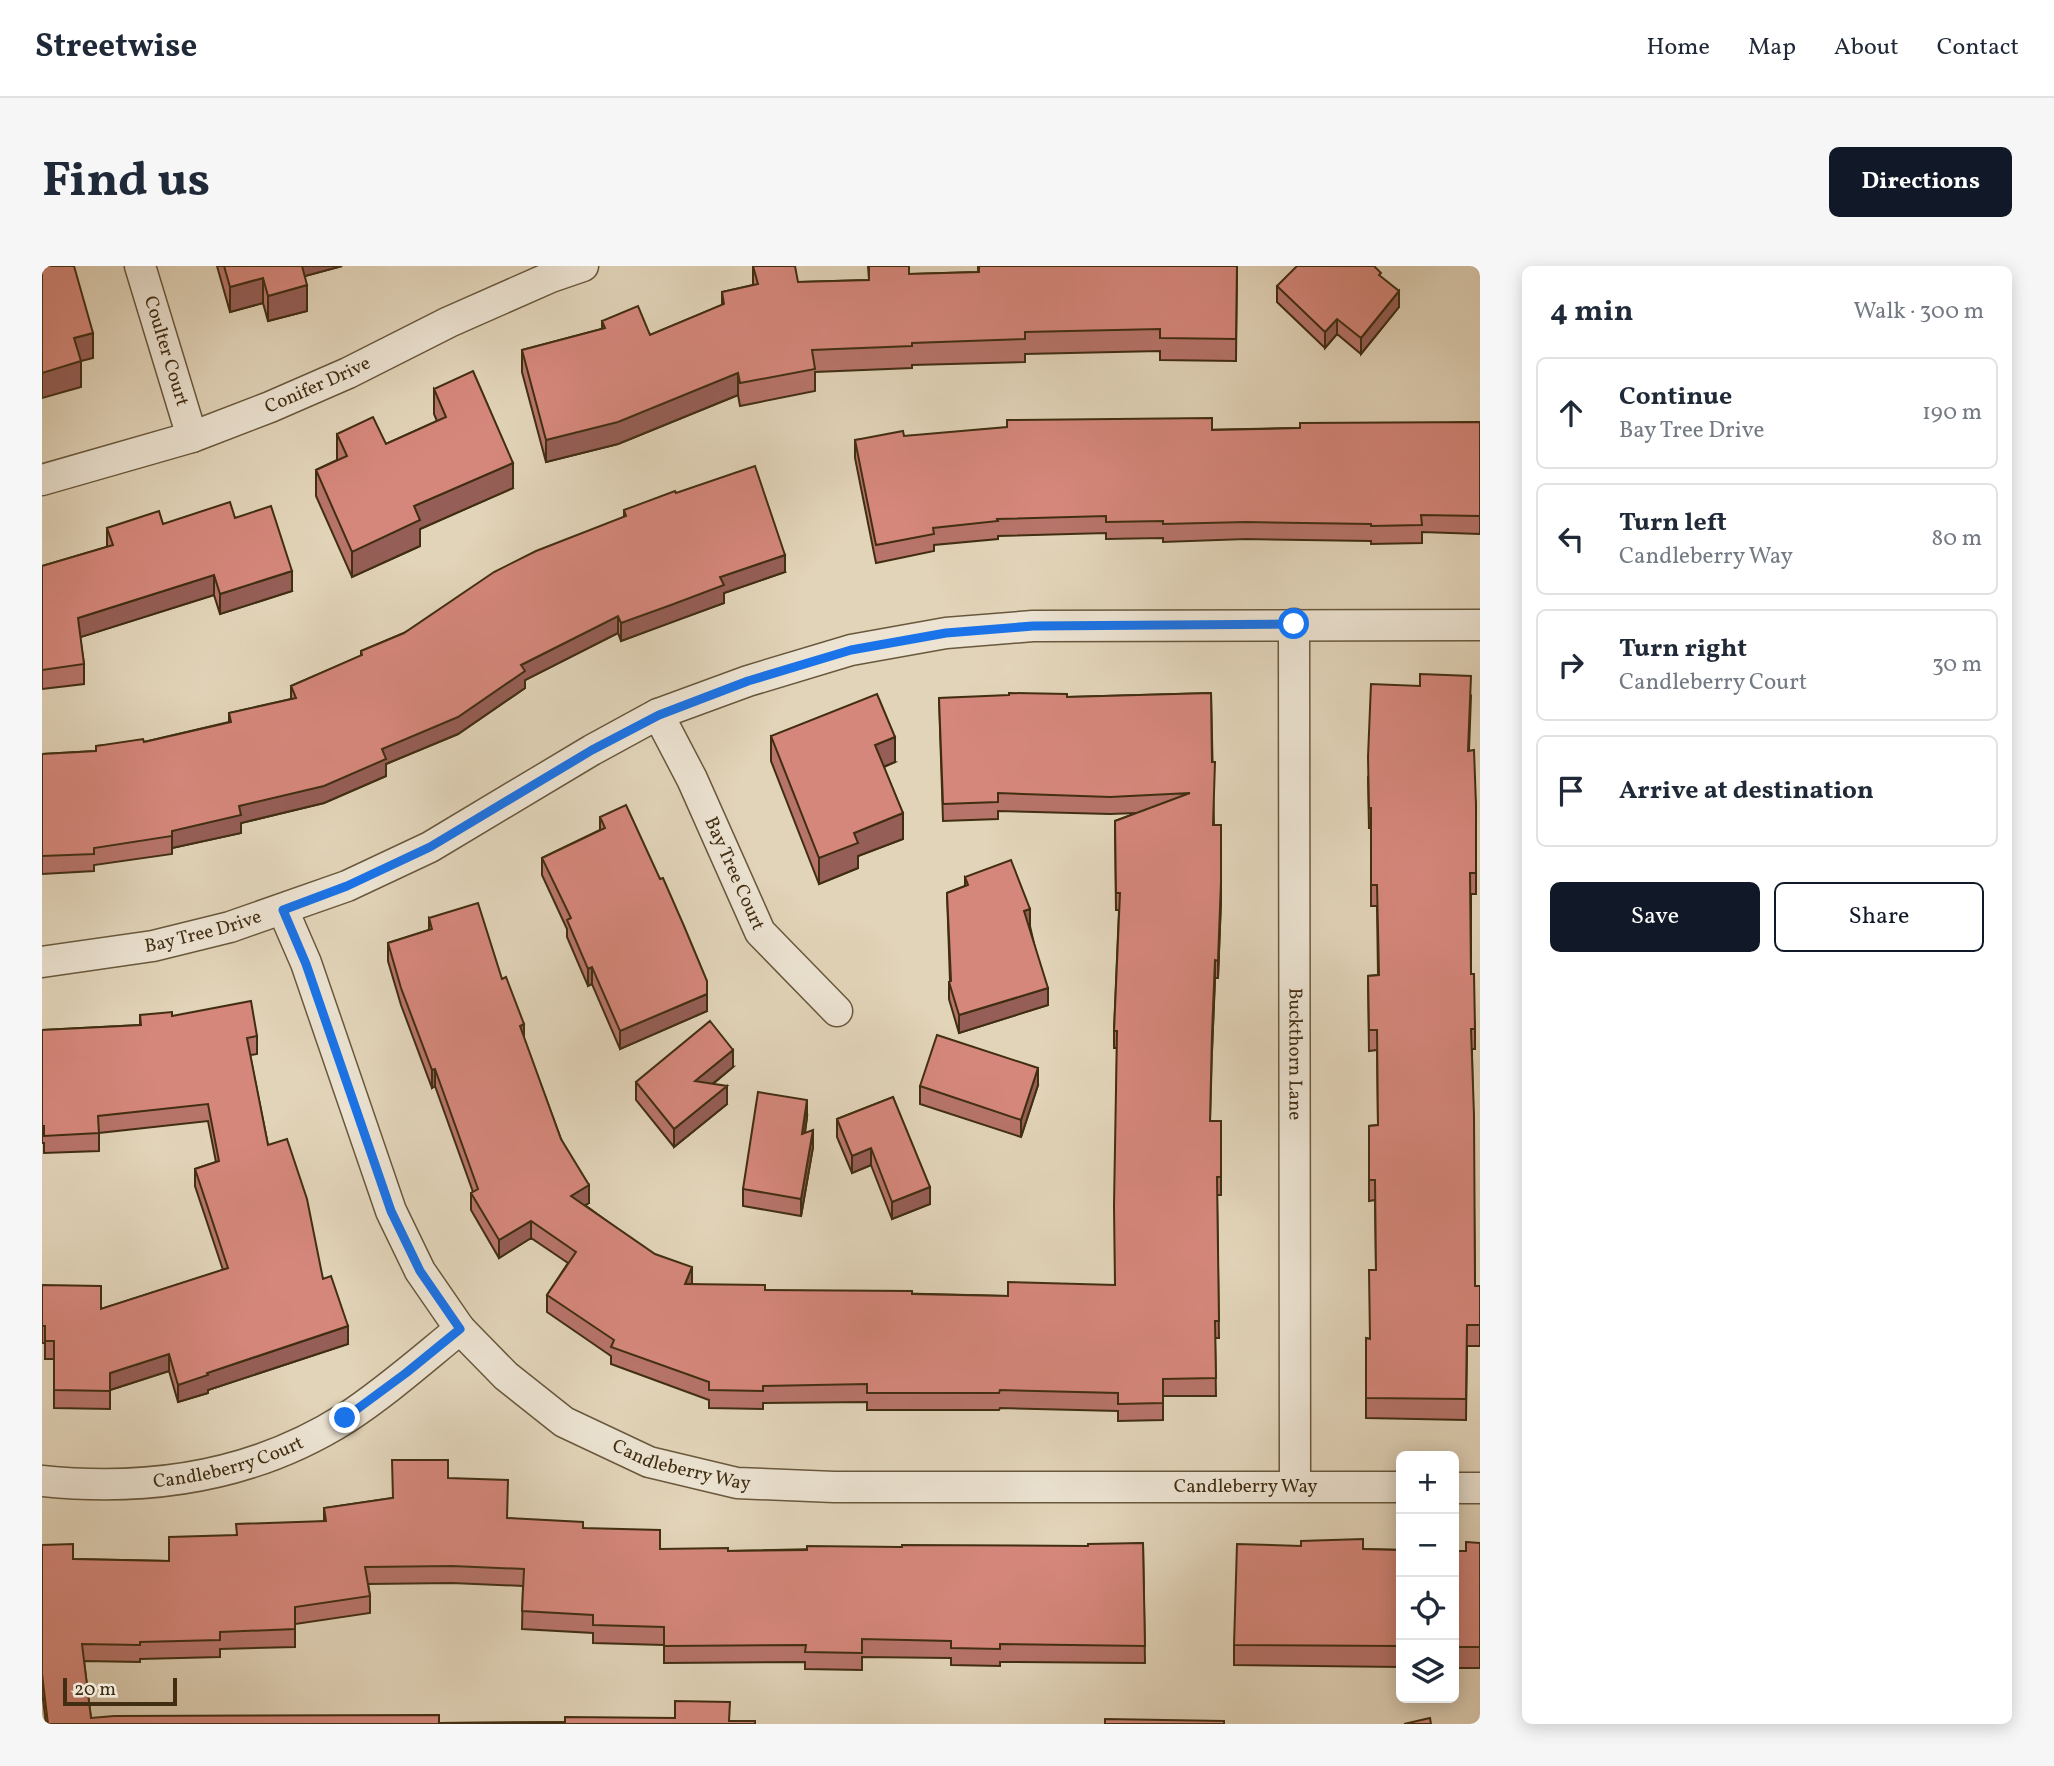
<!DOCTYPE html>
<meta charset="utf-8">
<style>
body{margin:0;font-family:Vollkorn,serif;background:#f6f6f7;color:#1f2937}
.controls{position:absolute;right:21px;bottom:21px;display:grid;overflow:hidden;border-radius:10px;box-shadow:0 4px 18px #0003}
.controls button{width:63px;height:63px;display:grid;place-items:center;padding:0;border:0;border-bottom:2px solid #e0e1e3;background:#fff;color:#1f2937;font:35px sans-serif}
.scale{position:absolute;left:21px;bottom:18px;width:114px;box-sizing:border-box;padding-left:7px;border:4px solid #412e12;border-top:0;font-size:19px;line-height:24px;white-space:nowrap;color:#412e12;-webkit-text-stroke:5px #ece3d2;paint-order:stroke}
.stop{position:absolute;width:21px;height:21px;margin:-16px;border:5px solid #1a73e8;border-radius:50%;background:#fff}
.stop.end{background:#1a73e8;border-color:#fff;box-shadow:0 2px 7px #0008}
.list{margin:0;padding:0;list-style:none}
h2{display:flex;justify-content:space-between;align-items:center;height:91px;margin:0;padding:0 28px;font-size:30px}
h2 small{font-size:23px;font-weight:400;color:#747a83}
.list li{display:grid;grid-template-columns:46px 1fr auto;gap:21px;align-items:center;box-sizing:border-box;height:112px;margin:0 14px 14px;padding:0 14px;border:2px solid #e0e1e3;border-radius:10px}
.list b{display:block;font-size:26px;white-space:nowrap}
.list p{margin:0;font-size:23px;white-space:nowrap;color:#747a83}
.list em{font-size:23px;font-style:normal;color:#747a83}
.actions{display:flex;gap:14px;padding:21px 28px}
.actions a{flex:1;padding:16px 0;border:2px solid #111827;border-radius:10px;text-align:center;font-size:24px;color:#111827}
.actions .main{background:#111827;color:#fff}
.icon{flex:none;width:38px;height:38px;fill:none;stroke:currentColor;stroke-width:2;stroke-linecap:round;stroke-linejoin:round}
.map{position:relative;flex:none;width:1438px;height:1458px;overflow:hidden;border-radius:10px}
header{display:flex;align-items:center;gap:42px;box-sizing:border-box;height:98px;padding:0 35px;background:#fff;border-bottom:2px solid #e0e1e3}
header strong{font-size:33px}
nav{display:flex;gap:38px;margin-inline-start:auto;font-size:24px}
.intro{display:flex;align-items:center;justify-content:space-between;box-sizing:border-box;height:168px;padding:0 42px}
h1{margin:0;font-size:49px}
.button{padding:18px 32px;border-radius:10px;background:#111827;color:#fff;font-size:24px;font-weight:700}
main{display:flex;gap:42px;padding:0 42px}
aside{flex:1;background:#fff;border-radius:10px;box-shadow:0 4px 18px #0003}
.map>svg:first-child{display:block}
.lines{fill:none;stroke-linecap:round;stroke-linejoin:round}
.minor-casing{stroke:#69583c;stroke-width:33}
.minor{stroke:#ece3d2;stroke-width:30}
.wall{fill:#b7746a;stroke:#412e12;stroke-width:2}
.shaded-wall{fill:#955e56;stroke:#412e12;stroke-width:2}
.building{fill:#d5877b;stroke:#412e12;stroke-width:2}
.route{stroke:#1a73e8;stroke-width:9}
.labels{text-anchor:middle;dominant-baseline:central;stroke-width:5;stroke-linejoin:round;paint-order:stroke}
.street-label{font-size:19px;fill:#412e12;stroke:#ece3d2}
</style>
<header>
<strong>Streetwise</strong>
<nav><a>Home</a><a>Map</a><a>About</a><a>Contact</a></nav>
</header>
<div class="intro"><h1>Find us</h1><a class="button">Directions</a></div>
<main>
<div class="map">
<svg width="1438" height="1458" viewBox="0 0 1438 1458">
<rect width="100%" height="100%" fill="#e2d4b9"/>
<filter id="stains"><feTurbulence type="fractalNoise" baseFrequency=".00286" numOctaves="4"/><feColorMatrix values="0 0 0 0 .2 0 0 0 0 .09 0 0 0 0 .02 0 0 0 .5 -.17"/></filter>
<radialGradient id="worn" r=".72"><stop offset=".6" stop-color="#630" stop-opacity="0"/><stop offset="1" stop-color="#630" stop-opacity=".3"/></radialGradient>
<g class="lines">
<g class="minor-casing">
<g id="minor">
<path id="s1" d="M 98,0 L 150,171"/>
<path id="s2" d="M 0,214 L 150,171 L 228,141 L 306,107 L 407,56 L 509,11 L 541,0"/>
<path id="s3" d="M 1252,358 L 1253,1220"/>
<path id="s4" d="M 616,448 L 650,513 L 718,666 L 795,745"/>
<path id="s5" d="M 241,644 L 264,697 L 349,945 L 378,1005 L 418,1063 L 464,1110 L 522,1156 L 607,1196 L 695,1217 L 792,1221 L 1359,1221"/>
<path id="s6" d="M 0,696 L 111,680 L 188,661 L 305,620 L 388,581 L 550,484 L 616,448 L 706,415 L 809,384 L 904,367 L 991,360 L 1438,359"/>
<path id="s7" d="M 0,1215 C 108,1226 211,1211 304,1152 C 344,1126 381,1093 418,1063"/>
<path d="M 1412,1222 L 1438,1222"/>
</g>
</g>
<use href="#minor" class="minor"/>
</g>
<path class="wall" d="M 175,0 L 300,0 L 263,10 L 265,45 L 226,55 L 221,37 L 188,46 Z
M 711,0 L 756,16 L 827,14 L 826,0 L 867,0 L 867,8 L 936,6 L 936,0 L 1195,0 L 1194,95 L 1118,94 L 1118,85 L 983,88 L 983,96 L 870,99 L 870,102 L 773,106 L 773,125 L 698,140 L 696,129 L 576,178 L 504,196 L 480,106 L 480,84 L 560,63 L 560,55 L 608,69 L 680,39 L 680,26 L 711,19 Z
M 1339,11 L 1357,41 L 1319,88 L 1295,68 L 1283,82 L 1235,36 L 1235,20 Z
M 392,123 L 471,222 L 378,263 L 378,280 L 310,311 L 274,230 L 274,204 L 295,194 L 295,168 L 344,178 L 395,155 L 392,148 Z
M 1438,156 L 1438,268 L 1380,266 L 1380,277 L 1329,278 L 1329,275 L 1204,273 L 1121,276 L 1121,272 L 1064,273 L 1064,267 L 956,270 L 956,273 L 892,279 L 892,285 L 834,297 L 813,192 L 813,174 L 862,170 L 1258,162 Z
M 634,227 L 743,306 L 682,327 L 682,337 L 629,356 L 579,375 L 576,367 L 483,414 L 483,422 L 416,468 L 344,498 L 344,510 L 282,537 L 199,557 L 199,567 L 130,582 L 130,588 L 52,599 L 52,605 L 0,608 L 0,488 L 54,485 L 54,480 L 102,476 L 187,456 L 187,447 L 249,433 L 249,420 L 319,390 L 319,385 L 362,367 L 582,251 L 582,244 Z
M 193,252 L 250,325 L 178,348 L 172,329 L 38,371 L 42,398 L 42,418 L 0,423 L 0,300 L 65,281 L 65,262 L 121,258 Z
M 1169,427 L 1172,559 L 1179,634 L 1176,712 L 1173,712 L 1170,785 L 1168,855 L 1179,855 L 1179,929 L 1175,929 L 1177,1072 L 1173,1072 L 1174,1130 L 1121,1130 L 1121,1154 L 1076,1155 L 1076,1145 L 958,1142 L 957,1144 L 825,1144 L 825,1136 L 721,1137 L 721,1143 L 667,1142 L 667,1134 L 569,1098 L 569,1090 L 505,1046 L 505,1029 L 526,997 L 489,972 L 457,992 L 429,944 L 429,927 L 431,926 L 393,820 L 390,822 L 359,739 L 346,695 L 346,677 L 387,664 L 387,652 L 460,713 L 519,873 L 547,937 L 543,939 L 650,1018 L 723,1024 L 966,1030 L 1073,1019 L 1075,782 L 1072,782 L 1072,765 L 1077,644 L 1074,644 L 1073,555 L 1095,547 L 1068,548 L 956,545 L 956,553 L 901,555 L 897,432 L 1025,431 Z
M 1429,430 L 1427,484 L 1434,539 L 1434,628 L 1429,628 L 1429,708 L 1433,763 L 1433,783 L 1430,783 L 1433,1020 L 1438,1020 L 1438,1080 L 1425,1080 L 1424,1154 L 1324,1152 L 1324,1072 L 1328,1073 L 1334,1004 L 1333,934 L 1327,935 L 1327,860 L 1336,859 L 1335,784 L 1327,785 L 1326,710 L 1336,709 L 1335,640 L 1329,640 L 1329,562 L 1327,562 L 1326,511 Z
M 729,470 L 853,496 L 842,501 L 861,573 L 816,590 L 816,602 L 777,618 L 729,495 Z
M 558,551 L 665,745 L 578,783 L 550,718 L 546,720 L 525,671 L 525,663 L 500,609 L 500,592 L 558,564 Z
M 923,611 L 988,660 L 1006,739 L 917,767 L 907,733 L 907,716 L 908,715 L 905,627 L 923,620 Z
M 98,749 L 130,750 L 215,770 L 215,788 L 208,789 L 226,879 L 281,1013 L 306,1078 L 166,1124 L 166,1127 L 136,1136 L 127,1105 L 68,1124 L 68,1143 L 12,1142 L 12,1093 L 3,1093 L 3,1077 L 0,1077 L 0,1019 L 59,1043 L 181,1004 L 153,920 L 153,903 L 174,896 L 166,855 L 57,867 L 57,885 L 2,887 L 2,877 L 0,877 L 0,764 L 98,759 Z
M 691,801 L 671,818 L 685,838 L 632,881 L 594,834 L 594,816 Z
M 996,819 L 979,871 L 878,838 L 878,820 Z
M 851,831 L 888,938 L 850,953 L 829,899 L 810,907 L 795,871 L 795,853 Z
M 765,851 L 763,867 L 771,881 L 759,950 L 701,940 L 701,923 Z
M 406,1212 L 465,1252 L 541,1262 L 618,1283 L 686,1285 L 860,1281 L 1046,1280 L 1101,1277 L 1103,1397 L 958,1396 L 958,1400 L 909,1399 L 909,1392 L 820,1391 L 820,1404 L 763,1403 L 763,1396 L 622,1397 L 622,1379 L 551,1377 L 551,1367 L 480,1363 L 481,1320 L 410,1317 L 326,1318 L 328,1330 L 328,1347 L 253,1358 L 253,1381 L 178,1383 L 178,1391 L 98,1393 L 98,1396 L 42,1395 L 49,1452 L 397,1457 L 688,1455 L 713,1458 L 4,1458 L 0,1425 L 0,1279 L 31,1293 L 127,1295 L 194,1269 L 282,1255 L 282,1242 L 350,1232 Z
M 1438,1277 L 1438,1402 L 1412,1402 L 1412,1285 L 1424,1285 Z
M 1321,1283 L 1359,1284 L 1359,1401 L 1192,1399 L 1192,1379 Z"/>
<path class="shaded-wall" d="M 256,0 L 300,0 L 256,12 Z
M 221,12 L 221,37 L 188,46 L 188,21 Z
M 265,19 L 265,45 L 226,55 L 226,30 Z
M 1357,25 L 1357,41 L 1319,88 L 1319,72 Z
M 1295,53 L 1295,68 L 1283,82 L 1283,66 Z
M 51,67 L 51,92 L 39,95 L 39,121 L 0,132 L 0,107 L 32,72 Z
M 696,107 L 696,129 L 576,178 L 504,196 L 504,174 Z
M 471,197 L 471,222 L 378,263 L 378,280 L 310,311 L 310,286 L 372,240 Z
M 743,289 L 743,306 L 682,327 L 682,337 L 579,375 L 579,357 L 678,311 Z
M 250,305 L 250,325 L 178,348 L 178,328 Z
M 172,309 L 172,329 L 36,372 L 36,352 Z
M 576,350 L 576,367 L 483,414 L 483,422 L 416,468 L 344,498 L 344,510 L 282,537 L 199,557 L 199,567 L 130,582 L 130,565 L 197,540 L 340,483 L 479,399 Z
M 853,471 L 853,496 L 833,504 L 833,479 Z
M 861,547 L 861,573 L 816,590 L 816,602 L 777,618 L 777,592 L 812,567 Z
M 1179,616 L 1179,634 L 1176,712 L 1176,695 Z
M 988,643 L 988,660 L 982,662 L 982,645 Z
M 1173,694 L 1173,712 L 1170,785 L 1170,768 Z
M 550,701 L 550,718 L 546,720 L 546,703 Z
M 1006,722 L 1006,739 L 917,767 L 917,749 Z
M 665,728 L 665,745 L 578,783 L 578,765 Z
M 482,758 L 482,775 L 478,760 Z
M 691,784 L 691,801 L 653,832 L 653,815 Z
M 996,802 L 996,819 L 979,871 L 979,854 Z
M 393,803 L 393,820 L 390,822 L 390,804 Z
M 685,820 L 685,838 L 632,881 L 632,863 Z
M 765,834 L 765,851 L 760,885 L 760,868 Z
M 771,864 L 771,881 L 759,950 L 759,933 Z
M 829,882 L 829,899 L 810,907 L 810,890 Z
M 547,919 L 547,937 L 529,947 L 529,930 Z
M 888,921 L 888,938 L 850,953 L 850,936 Z
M 489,955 L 489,972 L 457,992 L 457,974 Z
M 650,1001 L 650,1018 L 643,1018 Z
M 306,1060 L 306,1078 L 166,1124 L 166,1127 L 136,1136 L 136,1119 L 165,1107 Z
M 127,1088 L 127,1105 L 68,1124 L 68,1143 L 68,1107 Z"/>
<path class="building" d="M 0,0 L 32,0 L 51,67 L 32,72 L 39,95 L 0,107 Z
M 182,0 L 260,0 L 265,19 L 226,30 L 221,12 L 188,21 Z
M 711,0 L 753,0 L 756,16 L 827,14 L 827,0 L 867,0 L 867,8 L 937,6 L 937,0 L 1195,0 L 1194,73 L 1118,72 L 1118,63 L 983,66 L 983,73 L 870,77 L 870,80 L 770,84 L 773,103 L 698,117 L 696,107 L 576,156 L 504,174 L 480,84 L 563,62 L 560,55 L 596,40 L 608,69 L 682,38 L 680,26 L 716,18 Z
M 1255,0 L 1332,0 L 1339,7 L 1337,9 L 1357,25 L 1319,72 L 1295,53 L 1283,66 L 1235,20 Z
M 431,105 L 471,197 L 372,240 L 378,254 L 310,286 L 274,204 L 305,190 L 295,168 L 331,151 L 344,178 L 404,151 L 392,123 Z
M 1170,152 L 1170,164 L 1258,162 L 1258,157 L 1438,156 L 1438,250 L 1379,249 L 1380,259 L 1329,260 L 1329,258 L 1204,256 L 1121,258 L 1121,255 L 1064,256 L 1064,250 L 955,253 L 956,255 L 891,262 L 892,268 L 834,279 L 813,174 L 861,165 L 862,170 L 965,161 L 965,154 Z
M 713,200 L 743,289 L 678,311 L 682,319 L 629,339 L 579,357 L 576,350 L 479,399 L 483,405 L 416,451 L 340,483 L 344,493 L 282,520 L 197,540 L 199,549 L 130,565 L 130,570 L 52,582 L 52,588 L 0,590 L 0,488 L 54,485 L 54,480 L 101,473 L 102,476 L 189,456 L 187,447 L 254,432 L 249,420 L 320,389 L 319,385 L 362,367 L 452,306 L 494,285 L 584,250 L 582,244 L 633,225 L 634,227 Z
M 188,236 L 193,252 L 229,240 L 250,305 L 178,328 L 172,309 L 36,352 L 42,398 L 0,404 L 0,300 L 71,279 L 65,262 L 117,245 L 121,258 Z
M 1378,408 L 1429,410 L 1426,485 L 1432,484 L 1434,539 L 1434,607 L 1428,607 L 1429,708 L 1432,708 L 1433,763 L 1429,763 L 1432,849 L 1433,1020 L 1438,1020 L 1438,1059 L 1425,1059 L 1424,1133 L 1324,1132 L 1324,1072 L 1328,1073 L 1327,1004 L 1334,1004 L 1333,914 L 1327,914 L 1327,860 L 1336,859 L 1335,764 L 1327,764 L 1326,710 L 1337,709 L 1335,619 L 1329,619 L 1329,542 L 1327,542 L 1326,491 L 1329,418 L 1378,420 Z
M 967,427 L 1025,428 L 1025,431 L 1169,427 L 1170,496 L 1173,496 L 1171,559 L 1179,559 L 1179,616 L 1176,695 L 1173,694 L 1170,768 L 1168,855 L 1179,855 L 1179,911 L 1175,911 L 1177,1055 L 1173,1055 L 1174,1112 L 1121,1113 L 1121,1137 L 1076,1138 L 1076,1127 L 958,1124 L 957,1127 L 825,1127 L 825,1118 L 721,1120 L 721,1125 L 667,1124 L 667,1116 L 569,1081 L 572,1074 L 505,1029 L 534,986 L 489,955 L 457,974 L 429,927 L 436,923 L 393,803 L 390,804 L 359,722 L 346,677 L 390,663 L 387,652 L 436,637 L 460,713 L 464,711 L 482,758 L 478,760 L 519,873 L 547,919 L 529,930 L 613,988 L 650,1001 L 643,1018 L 723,1019 L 723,1024 L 870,1025 L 870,1028 L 966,1030 L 966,1016 L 1073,1019 L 1072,940 L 1075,765 L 1072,765 L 1078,627 L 1074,627 L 1073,555 L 1148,527 L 1068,531 L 956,527 L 956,536 L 901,538 L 897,432 L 967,429 Z
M 835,428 L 853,471 L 833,479 L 861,547 L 812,567 L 816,577 L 777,592 L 729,470 Z
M 584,539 L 618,613 L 621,612 L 642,660 L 665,715 L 665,728 L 578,765 L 550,701 L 546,703 L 525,654 L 529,652 L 500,592 L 563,562 L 558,551 Z
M 969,594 L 988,643 L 982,645 L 1006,722 L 917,749 L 907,716 L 909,715 L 905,627 L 926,619 L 923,611 Z
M 209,735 L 215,770 L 205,772 L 226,879 L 245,873 L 265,933 L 281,1013 L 289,1010 L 306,1060 L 165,1107 L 166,1109 L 136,1119 L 127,1088 L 68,1107 L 68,1125 L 12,1124 L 12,1075 L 3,1075 L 3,1060 L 0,1060 L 0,1019 L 59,1020 L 59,1043 L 186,1002 L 153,903 L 177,895 L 166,838 L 56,850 L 57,867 L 2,870 L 2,860 L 0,860 L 0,764 L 99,759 L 98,749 L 130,746 L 130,750 Z
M 668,755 L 691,784 L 653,815 L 685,820 L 632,863 L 594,816 Z
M 895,769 L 996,802 L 979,854 L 878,820 Z
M 716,826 L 765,834 L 760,868 L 771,864 L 759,933 L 701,923 Z
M 851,831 L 888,921 L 850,936 L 829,882 L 810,890 L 795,853 Z
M 350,1194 L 406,1194 L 406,1212 L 466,1214 L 465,1252 L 541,1256 L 541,1262 L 618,1264 L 618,1283 L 686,1282 L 686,1285 L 765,1284 L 765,1280 L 860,1281 L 860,1279 L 1046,1280 L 1046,1278 L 1101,1277 L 1103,1380 L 958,1378 L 958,1383 L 909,1382 L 909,1375 L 820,1373 L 820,1387 L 763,1386 L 764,1379 L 622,1380 L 622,1361 L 551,1359 L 551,1349 L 480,1345 L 482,1303 L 410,1300 L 323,1301 L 328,1330 L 253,1341 L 253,1363 L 178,1366 L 178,1374 L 98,1376 L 98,1379 L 40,1378 L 49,1452 L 72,1450 L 397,1449 L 397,1457 L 523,1456 L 523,1451 L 633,1452 L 633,1435 L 688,1436 L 687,1455 L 713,1455 L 713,1458 L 6,1458 L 0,1408 L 0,1279 L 31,1278 L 31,1293 L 127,1295 L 127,1271 L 195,1269 L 194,1258 L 284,1255 L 282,1242 L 351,1232 Z
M 1321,1273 L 1321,1283 L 1359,1284 L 1359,1380 L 1192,1379 L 1195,1278 L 1259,1280 L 1259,1275 Z
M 1424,1276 L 1438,1277 L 1438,1381 L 1412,1381 L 1412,1285 L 1424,1285 Z
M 1388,1452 L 1389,1458 L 1362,1458 Z
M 1063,1453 L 1182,1455 L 1182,1458 L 1063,1458 Z"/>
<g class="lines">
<path class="route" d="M 303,1152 L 364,1107 L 418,1063 L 378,1005 L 349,945 L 264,698 L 241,644 L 305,620 L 388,581 L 550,484 L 617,449 L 706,415 L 809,384 L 904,367 L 991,360 L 1252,358"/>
</g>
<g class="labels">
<g class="street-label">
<text stroke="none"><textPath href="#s1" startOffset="89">Coulter Court</textPath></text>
<text stroke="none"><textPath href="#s2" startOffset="292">Conifer Drive</textPath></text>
<text stroke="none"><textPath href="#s4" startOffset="177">Bay Tree Court</textPath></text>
<text stroke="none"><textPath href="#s6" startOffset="164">Bay Tree Drive</textPath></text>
<text stroke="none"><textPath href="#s3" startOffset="430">Buckthorn Lane</textPath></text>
<text stroke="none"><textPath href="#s7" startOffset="189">Candleberry Court</textPath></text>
<text stroke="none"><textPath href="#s5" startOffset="723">Candleberry Way</textPath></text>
<text stroke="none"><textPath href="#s5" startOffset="1290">Candleberry Way</textPath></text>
</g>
</g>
<rect width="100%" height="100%" filter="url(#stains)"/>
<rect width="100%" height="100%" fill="url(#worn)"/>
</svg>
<div class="controls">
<button>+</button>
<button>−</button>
<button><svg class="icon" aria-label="locate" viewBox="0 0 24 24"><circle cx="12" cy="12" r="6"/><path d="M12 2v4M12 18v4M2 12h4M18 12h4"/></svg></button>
<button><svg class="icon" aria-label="layers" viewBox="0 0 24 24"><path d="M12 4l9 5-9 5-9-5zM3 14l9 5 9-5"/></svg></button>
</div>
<div class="scale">20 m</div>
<div class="stop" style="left:1252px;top:358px"></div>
<div class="stop end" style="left:303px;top:1152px"></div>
</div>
<aside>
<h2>4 min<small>Walk · 300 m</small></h2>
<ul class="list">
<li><svg class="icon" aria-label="ahead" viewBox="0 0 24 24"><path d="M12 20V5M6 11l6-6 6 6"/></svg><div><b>Continue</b><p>Bay Tree Drive</p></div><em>190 m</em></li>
<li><svg class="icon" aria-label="left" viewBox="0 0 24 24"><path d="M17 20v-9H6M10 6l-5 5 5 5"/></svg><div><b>Turn left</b><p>Candleberry Way</p></div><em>80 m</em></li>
<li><svg class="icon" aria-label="right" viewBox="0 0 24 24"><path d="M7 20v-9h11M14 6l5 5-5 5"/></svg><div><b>Turn right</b><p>Candleberry Court</p></div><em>30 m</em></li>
<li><svg class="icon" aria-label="arrive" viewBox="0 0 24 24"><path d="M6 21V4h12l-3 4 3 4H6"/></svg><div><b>Arrive at destination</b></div></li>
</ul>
<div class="actions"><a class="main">Save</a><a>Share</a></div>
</aside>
</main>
